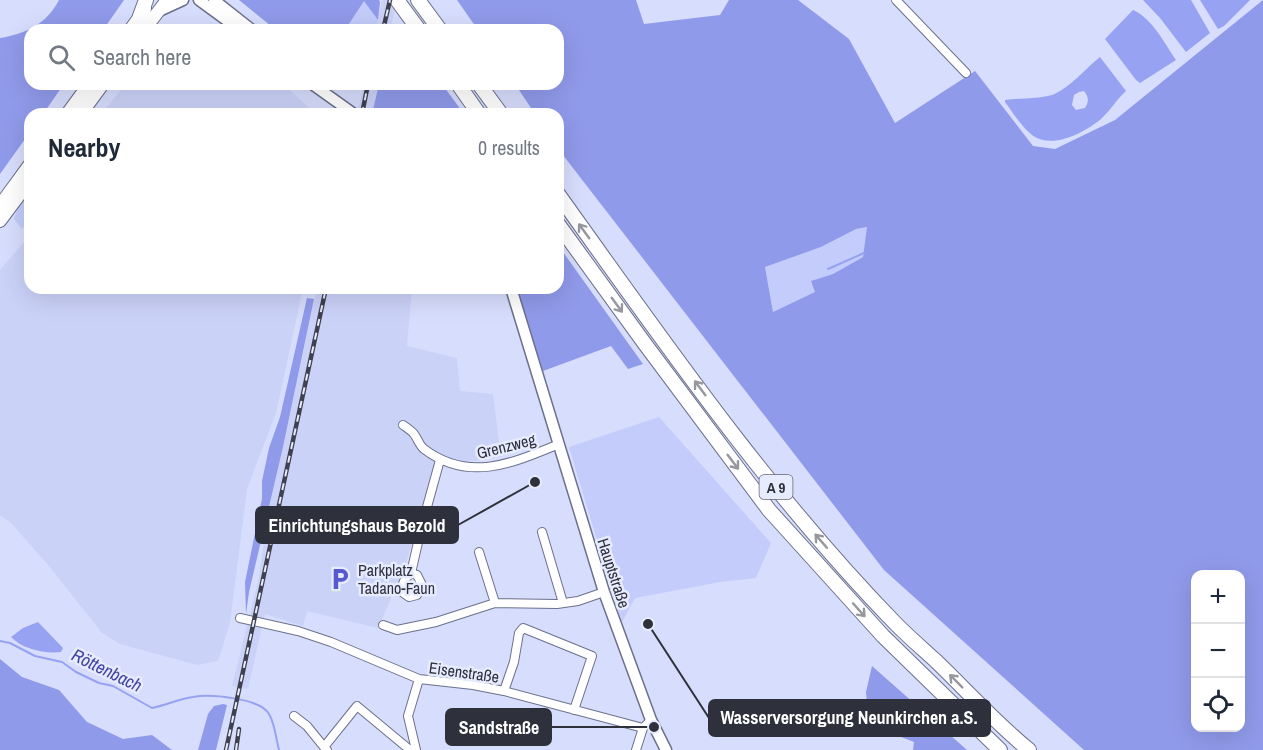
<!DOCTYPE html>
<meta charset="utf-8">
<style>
body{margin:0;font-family:"Archivo Narrow",sans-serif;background:#f2f2f3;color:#1f2937}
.controls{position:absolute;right:18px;bottom:18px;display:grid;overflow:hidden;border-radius:12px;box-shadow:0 6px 24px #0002}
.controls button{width:54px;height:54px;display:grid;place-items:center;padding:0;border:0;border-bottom:2px solid #e0e1e3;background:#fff;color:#1f2937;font:30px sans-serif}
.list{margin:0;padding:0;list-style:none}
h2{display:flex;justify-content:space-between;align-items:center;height:78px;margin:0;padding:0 24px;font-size:26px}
h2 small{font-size:20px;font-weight:400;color:#747a83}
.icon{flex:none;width:33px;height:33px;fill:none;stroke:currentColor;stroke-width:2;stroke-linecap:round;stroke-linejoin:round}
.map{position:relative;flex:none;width:1263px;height:750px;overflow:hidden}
.search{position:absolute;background:#fff;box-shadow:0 6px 24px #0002;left:24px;top:24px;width:540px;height:66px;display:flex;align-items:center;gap:15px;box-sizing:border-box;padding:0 21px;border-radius:18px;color:#747a83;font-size:22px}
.panel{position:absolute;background:#fff;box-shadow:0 6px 24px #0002;left:24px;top:108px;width:540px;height:186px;border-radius:18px}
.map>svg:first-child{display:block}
.built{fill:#cbd2f8}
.green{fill:#c3ccfa}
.forest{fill:#909aea;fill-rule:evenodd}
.water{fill:#97a2f2;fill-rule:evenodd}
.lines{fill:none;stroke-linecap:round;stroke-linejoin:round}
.stream{stroke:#97a2f2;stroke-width:2}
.minor-casing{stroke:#6b708c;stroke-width:10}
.secondary-casing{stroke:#6b708c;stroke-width:13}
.primary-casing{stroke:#6b708c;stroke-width:14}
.motorway-casing{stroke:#6b708c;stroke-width:16}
.minor{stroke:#fff;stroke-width:8}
.secondary{stroke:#fff;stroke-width:10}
.primary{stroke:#fff;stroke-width:12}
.motorway{stroke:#fff;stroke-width:14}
.rail-casing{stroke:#3f414f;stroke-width:4.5}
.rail{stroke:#e7ebfe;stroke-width:2;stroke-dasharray:7;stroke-linecap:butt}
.oneway{stroke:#96989e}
.labels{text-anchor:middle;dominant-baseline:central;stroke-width:5;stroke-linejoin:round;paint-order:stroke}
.shield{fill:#e7ebfe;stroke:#666876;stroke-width:1.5}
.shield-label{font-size:15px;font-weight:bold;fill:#2e303c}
.street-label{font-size:16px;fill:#2e303c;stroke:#e7ebfe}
.poi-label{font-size:16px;fill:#2e303c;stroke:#e7ebfe;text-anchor:start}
.water-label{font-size:18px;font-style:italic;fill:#4144a0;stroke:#e7ebfe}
.leader{fill:none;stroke:#2e303c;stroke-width:2}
.callout-dot{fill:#2e303c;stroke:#e7ebfe;stroke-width:2}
.callout{fill:#2e303c;stroke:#2e303c;stroke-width:2}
.callout-label{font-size:18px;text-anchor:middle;font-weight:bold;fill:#fff}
</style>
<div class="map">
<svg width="1263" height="750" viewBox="0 0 1263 750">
<rect width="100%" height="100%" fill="#d7ddfc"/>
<path class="built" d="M 382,0 L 397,0 L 390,30 L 376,30 Z
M 126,84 L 283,84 L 316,114 L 101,114 Z
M 364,84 L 379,84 L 372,114 L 357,114 Z
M 30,235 L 30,288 L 303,288 L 276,413 L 247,489 L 230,623 L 218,661 L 197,665 L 120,644 L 102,633 L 49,566 L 11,523 L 0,515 L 0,270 Z
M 317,288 L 412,288 L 407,346 L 457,358 L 460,391 L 493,394 L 501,457 L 434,466 L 405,567 L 378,628 L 307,611 L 303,626 L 265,614 L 248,689 L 232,686 L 258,582 L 270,501 L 283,447 Z"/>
<path class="green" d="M 364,0 L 378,20 L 376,30 L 345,30 Z
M 30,191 L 30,220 L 22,229 L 14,219 L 19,206 Z
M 867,227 L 863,257 L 833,274 L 812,281 L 816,292 L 773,312 L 765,267 L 821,247 L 856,229 Z
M 659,417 L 771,543 L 756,578 L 720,582 L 635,598 L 622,622 L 569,447 Z"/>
<path class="forest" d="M 59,0 L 124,0 L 103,30 L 30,30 L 30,84 L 64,84 L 43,114 L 30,114 L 30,132 L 0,174 L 0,38 C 25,34 47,24 59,0 Z
M 239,0 L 379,0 L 380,2 L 378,20 L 364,1 L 345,30 L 276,30 Z
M 457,0 L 636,0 L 644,24 L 720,15 L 729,0 L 798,0 L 849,39 L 895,123 L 975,71 L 1033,146 L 1055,149 L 1115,120 L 1263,0 L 1263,750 L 1084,750 L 884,570 L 566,159 L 558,147 L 558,114 L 535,114 L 515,84 L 558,84 L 558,30 L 478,30 ZM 867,227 L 863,257 L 833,274 L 811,281 L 815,292 L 773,312 L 765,267 L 821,247 L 856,229 ZM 1196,574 L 1240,574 L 1240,728 L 1196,728 Z
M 379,84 L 442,84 L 464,114 L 372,114 Z
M 558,245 L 643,364 L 628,369 L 611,346 L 543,371 L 515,288 L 558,288 Z
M 307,298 L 314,299 L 283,447 L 249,592 L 246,614 L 245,582 L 262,499 L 262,481 L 269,448 L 280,417 Z
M 0,659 L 22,677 L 59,690 L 87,722 L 123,739 L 152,735 L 172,750 L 0,750 Z
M 872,666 L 967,750 L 913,750 L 914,742 L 886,731 L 868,714 L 866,692 Z
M 223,704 L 227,705 L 216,750 L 198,750 L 208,714 L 214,706 Z"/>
<path class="water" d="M 1143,0 L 1191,0 L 1210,33 L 1186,52 L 1160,18 Z
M 1200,0 L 1250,0 L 1224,26 L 1218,29 Z
M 1133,10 C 1152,18 1165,44 1176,60 L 1140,83 L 1136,80 L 1105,39 Z
M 1100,57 L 1126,91 C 1116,100 1110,111 1101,119 C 1084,133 1052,150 1032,135 C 1022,127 1013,113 1005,102 L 1005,100 C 1020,98 1038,99 1052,95 C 1069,89 1086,68 1100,57 ZM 1084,91 C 1089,98 1089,101 1085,108 L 1076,110 L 1072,105 L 1074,95 L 1079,92 Z
M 38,622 L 63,648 L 61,652 C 45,654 22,649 11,637 L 23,628 Z"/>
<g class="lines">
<path class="stream" d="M 828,269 L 864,253
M 0,641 L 10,643 L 35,656 L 62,662 L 76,672 L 99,683 L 113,686 L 152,708 C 166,705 179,699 193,697 C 210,694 260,698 269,714 C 275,724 276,739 279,750"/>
<g class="minor-casing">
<path id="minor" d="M 896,0 L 966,73
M 403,425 C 407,428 411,430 414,434 C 418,439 419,445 424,449 C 469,483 513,463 559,444
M 542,532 L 563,603
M 479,552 L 495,603
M 411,573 L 417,575 L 422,585 L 417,595 L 409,597 L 402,592 C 401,583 405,579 411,573 L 422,525 L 440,460
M 240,618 L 298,631 L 331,642 L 419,679 L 473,685 L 504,691 L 643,728 L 651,720
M 383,625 L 397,630 L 436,622 L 495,603 L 557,604 L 578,601 L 604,592
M 504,691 L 514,662 L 519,633 L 523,628 L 592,656 L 574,710
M 294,716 L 307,726 L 324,747
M 327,750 L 324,747 L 357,706 L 410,750
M 416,750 L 408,716 L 419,679
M 636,750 L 643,728"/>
</g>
<g class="secondary-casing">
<path id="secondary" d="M 199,0 L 240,30
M 214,0 L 252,30
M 159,11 L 183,0
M 312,84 L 354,114
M 511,288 L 604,592 L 651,720 L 666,750"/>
</g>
<g class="primary-casing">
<path id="primary" d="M 130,30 L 145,9
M 144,30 L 167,0
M 67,114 L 89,84
M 81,114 L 103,84
M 0,205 L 30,164
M 0,221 L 30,181"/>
</g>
<g class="motorway-casing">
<path id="motorway" d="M 397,0 L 419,30
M 418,0 L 440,30
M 140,16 L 146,0
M 458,84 L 479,114
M 479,84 L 501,114
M 558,194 C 664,342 769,494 897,625 C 910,638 924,650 937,662 C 968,692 996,723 1029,750
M 558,224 L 645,344 L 769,510 L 883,636 L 1000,750"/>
</g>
<use href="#minor" class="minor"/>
<use href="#secondary" class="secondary"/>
<use href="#primary" class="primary"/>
<use href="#motorway" class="motorway"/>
<g class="rail-casing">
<path id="rail" d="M 383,30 L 390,0
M 362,114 L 368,84
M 226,750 L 326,288
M 236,750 L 239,729"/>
</g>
<use href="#rail" class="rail"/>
</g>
<defs><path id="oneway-shaft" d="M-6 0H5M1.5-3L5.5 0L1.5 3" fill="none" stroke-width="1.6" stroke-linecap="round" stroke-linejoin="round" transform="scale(1.5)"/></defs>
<g class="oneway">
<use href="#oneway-shaft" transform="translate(584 231) rotate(-126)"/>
<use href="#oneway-shaft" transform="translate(617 305) rotate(54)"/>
<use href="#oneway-shaft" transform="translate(700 388) rotate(-127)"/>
<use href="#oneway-shaft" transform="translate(733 462) rotate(53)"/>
<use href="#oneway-shaft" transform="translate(821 541) rotate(-131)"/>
<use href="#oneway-shaft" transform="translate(859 610) rotate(48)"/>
<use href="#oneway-shaft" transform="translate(956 681) rotate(-135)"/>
</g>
<defs>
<g id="parking-bare" transform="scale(1.8)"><path d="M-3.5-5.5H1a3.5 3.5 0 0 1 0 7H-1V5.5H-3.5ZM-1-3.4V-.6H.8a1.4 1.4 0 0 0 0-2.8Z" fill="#5659d0" stroke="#e7ebfe" stroke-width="2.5" paint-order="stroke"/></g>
</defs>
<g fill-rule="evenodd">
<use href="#parking-bare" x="340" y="579"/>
</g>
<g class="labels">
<rect class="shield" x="759.5" y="475" width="33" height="24" rx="4.5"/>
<g class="shield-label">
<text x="776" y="487">A 9</text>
</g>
<g class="street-label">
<text transform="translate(506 446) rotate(-14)">Grenzweg</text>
<text transform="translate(614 573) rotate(72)">Hauptstraße</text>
<text transform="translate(464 672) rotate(8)">Eisenstraße</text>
</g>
<g class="poi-label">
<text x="358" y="570">Parkplatz<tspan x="358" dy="18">Tadano-Faun</tspan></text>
</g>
<g class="water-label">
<text transform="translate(107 670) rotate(26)">Röttenbach</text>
</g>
</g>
<path class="leader" d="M535 482L458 525M648 624L709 718M654 727L551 727"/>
<g class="callout-dot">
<circle cx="535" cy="482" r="6"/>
<circle cx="648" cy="624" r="6"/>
<circle cx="654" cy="727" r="6"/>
</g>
<g class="callout">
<rect x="256" y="507" width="202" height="36" rx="6"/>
<rect x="709" y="700" width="281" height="36" rx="6"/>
<rect x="446" y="709" width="105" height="36" rx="6"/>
</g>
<g class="callout-label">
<text x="357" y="532">Einrichtungshaus Bezold</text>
<text x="849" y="724">Wasserversorgung Neunkirchen a.S.</text>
<text x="499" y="734">Sandstraße</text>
</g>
</svg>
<div class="controls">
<button>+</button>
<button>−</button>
<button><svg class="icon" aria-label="locate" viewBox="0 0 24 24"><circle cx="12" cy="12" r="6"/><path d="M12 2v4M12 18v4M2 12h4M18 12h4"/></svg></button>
</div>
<div class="search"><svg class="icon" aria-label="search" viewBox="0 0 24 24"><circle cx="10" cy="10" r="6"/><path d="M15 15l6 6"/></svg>Search here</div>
<section class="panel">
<h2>Nearby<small>0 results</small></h2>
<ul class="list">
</ul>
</section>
</div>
